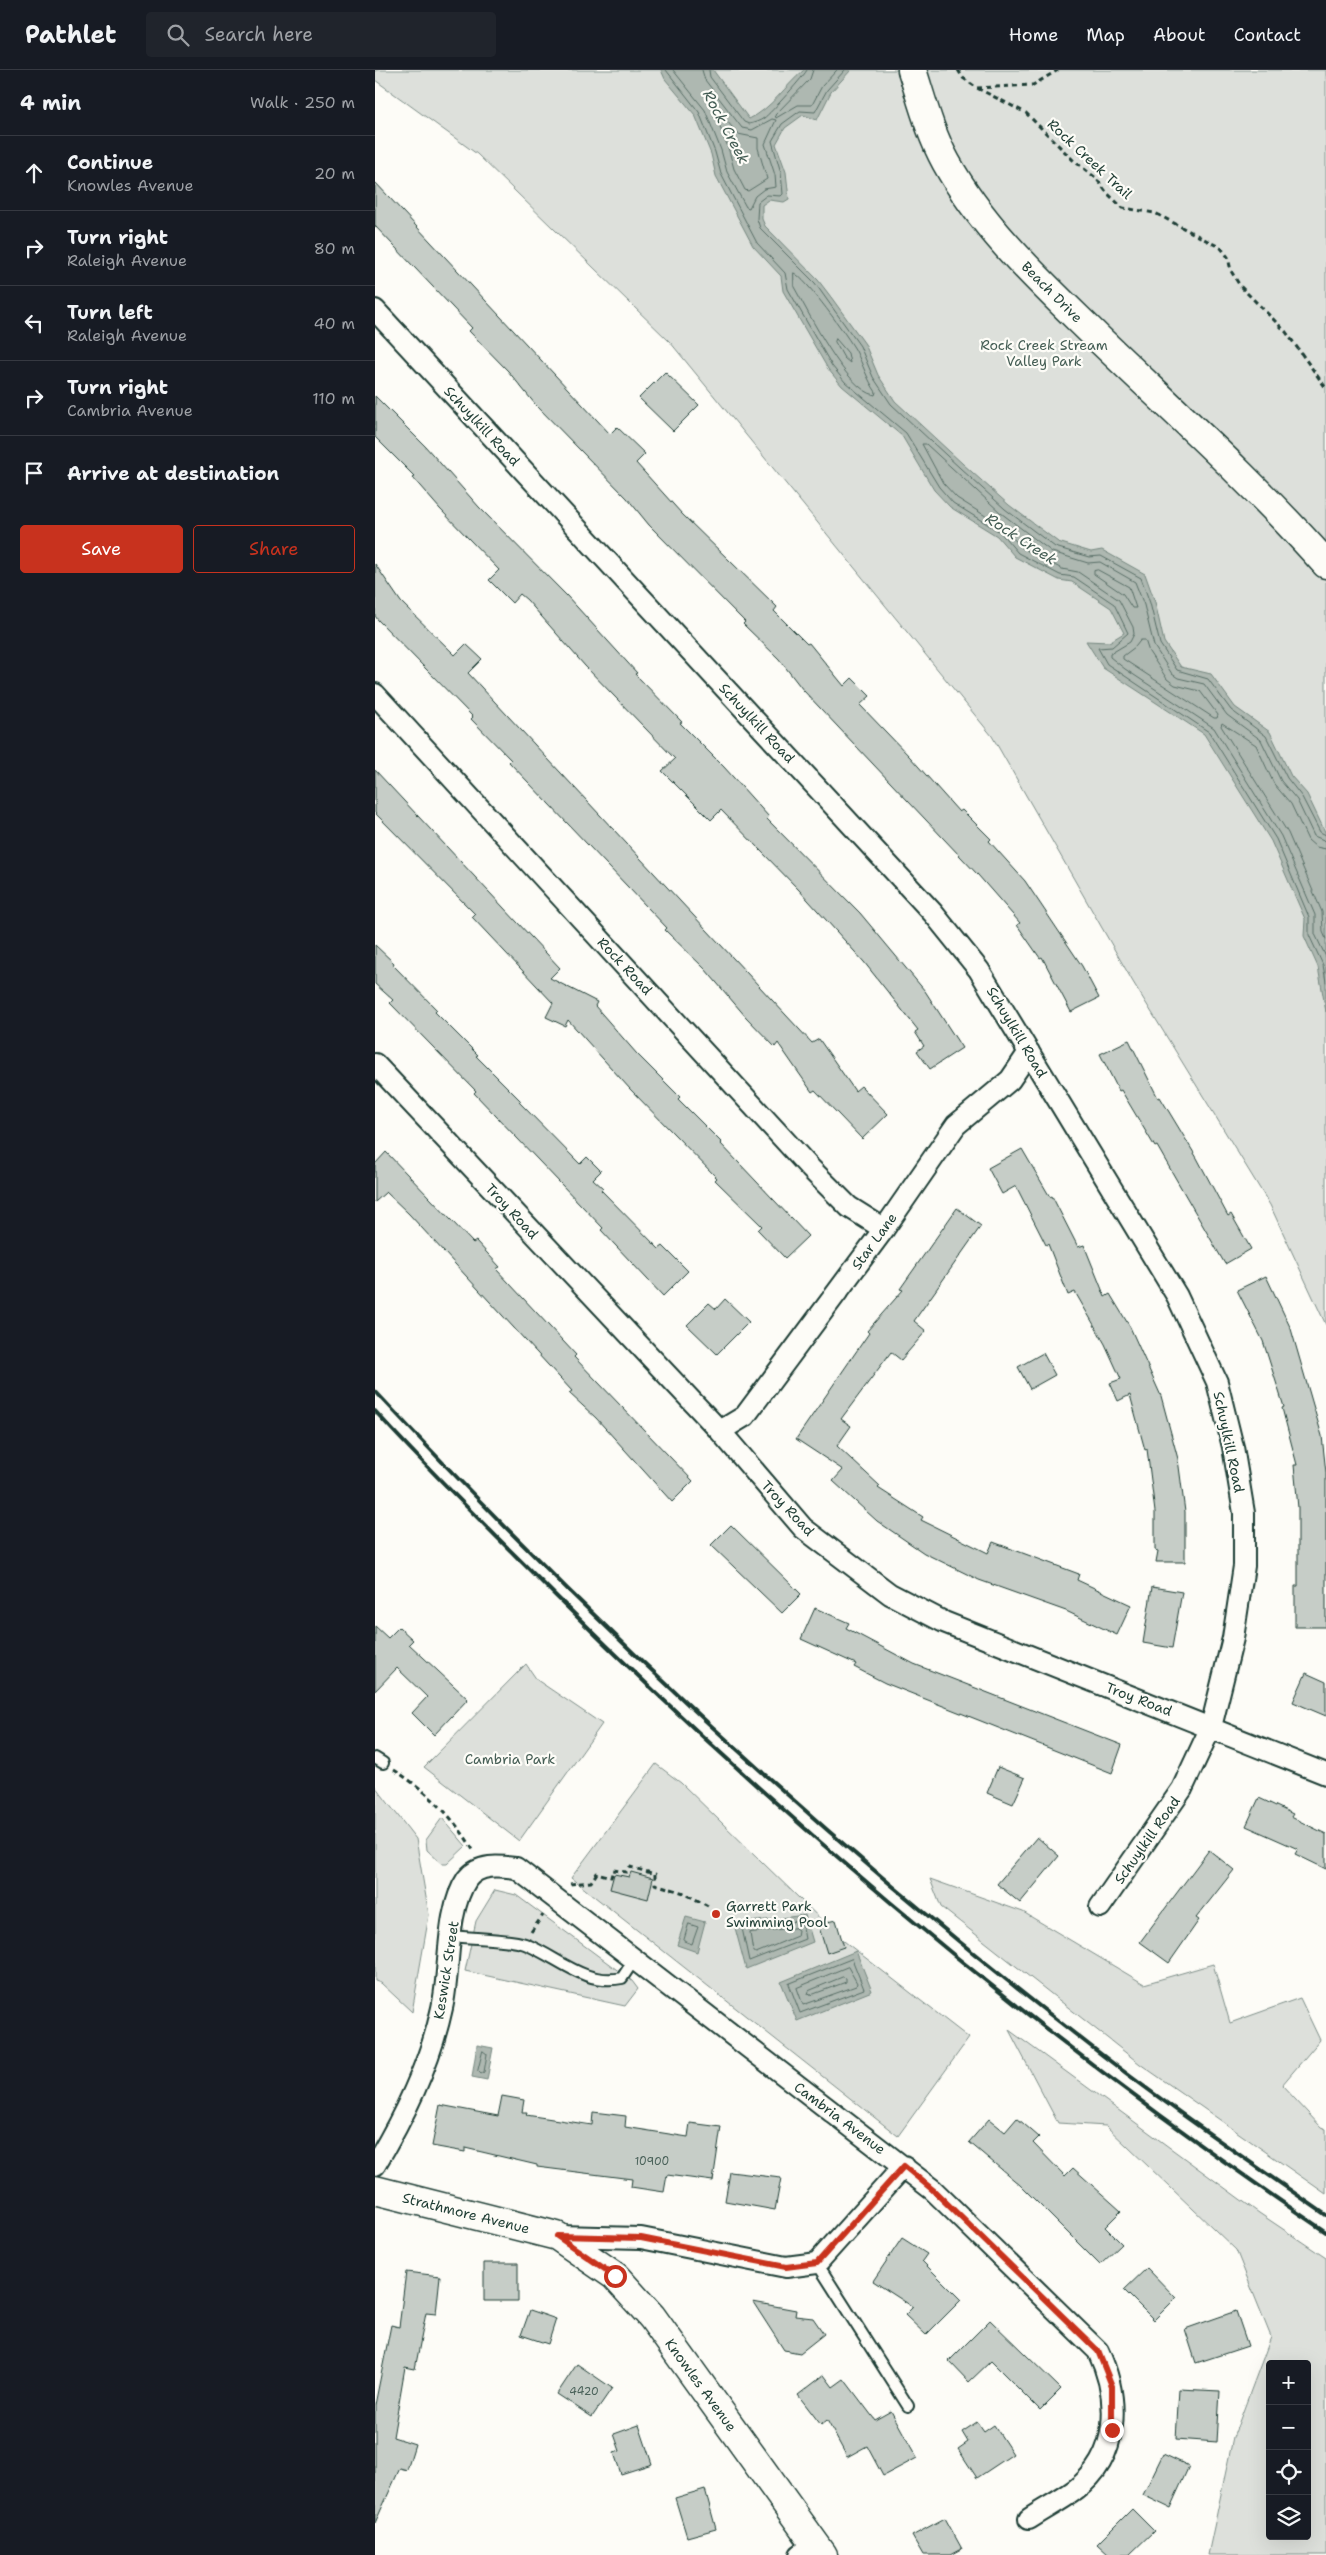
<!DOCTYPE html>
<meta charset="utf-8">
<style>
body{margin:0;font-family:"Shantell Sans",sans-serif;background:#20242c;color:#f1f3f6}
.controls{position:absolute;right:15px;bottom:15px;display:grid;overflow:hidden;border-radius:5px;box-shadow:0 5px 20px #0002}
.controls button{width:45px;height:45px;display:grid;place-items:center;padding:0;border:0;border-bottom:1px solid #363941;background:#171b24;color:#f1f3f6;font:25px sans-serif}
.stop{position:absolute;width:15px;height:15px;margin:-11px;border:4px solid #c8321e;border-radius:50%;background:#fff}
.stop.end{background:#c8321e;border-color:#fff;box-shadow:0 1px 5px #0008}
.list{margin:0;padding:0;list-style:none}
h2{display:flex;justify-content:space-between;align-items:center;height:65px;margin:0;padding:0 20px;font-size:21px}
h2 small{font-size:16px;font-weight:400;color:#9ea1a6}
.list li{display:grid;grid-template-columns:32px 1fr auto;gap:15px;align-items:center;box-sizing:border-box;height:75px;padding:0 20px;border-top:1px solid #363941}
.list b{display:block;font-size:19px;white-space:nowrap}
.list p{margin:0;font-size:16px;white-space:nowrap;color:#9ea1a6}
.list em{font-size:16px;font-style:normal;color:#9ea1a6}
.actions{display:flex;gap:10px;padding:15px 20px}
.actions a{flex:1;padding:11px 0;border:1px solid #c8321e;border-radius:5px;text-align:center;font-size:18px;color:#c8321e}
.actions .main{background:#c8321e;color:#fff}
.icon{flex:none;width:28px;height:28px;fill:none;stroke:currentColor;stroke-width:2;stroke-linecap:round;stroke-linejoin:round}
.map{position:relative;flex:none;width:951px;height:2485px;overflow:hidden}
header{display:flex;align-items:center;gap:30px;box-sizing:border-box;height:70px;padding:0 25px;background:#171b24;border-bottom:1px solid #363941}
header strong{font-size:24px}
nav{display:flex;gap:28px;margin-inline-start:auto;font-size:18px}
.search{width:350px;height:45px;background:#20242c;display:flex;align-items:center;gap:12px;box-sizing:border-box;padding:0 18px;border-radius:5px;color:#9ea1a6;font-size:19px}
main{display:flex}
aside{flex:1;background:#171b24}
.map>svg:first-child{display:block}
.green{fill:#dde0db;stroke:#7e8e88;fill-rule:evenodd}
.water{fill:#aeb8b1;stroke:#75877f}
.lines{fill:none;stroke-linecap:round;stroke-linejoin:round}
.shore{stroke:#586e66;stroke-width:1}
.building{fill:#c6cdc7;stroke:#1f3d34}
.lane-casing{stroke:#1f3d34;stroke-width:14}
.street-casing{stroke:#1f3d34;stroke-width:24}
.secondary-casing{stroke:#1f3d34;stroke-width:31}
.path{stroke:#1f3d34;stroke-width:3;stroke-dasharray:5 4;stroke-linecap:butt}
.lane{stroke:#fdfcf7;stroke-width:10}
.street{stroke:#fdfcf7;stroke-width:20}
.secondary{stroke:#fdfcf7;stroke-width:28}
.rail{stroke:#1f3d34;stroke-width:4}
.route{stroke:#c8321e;stroke-width:6}
.poi-dot{fill:#c8321e;stroke:#fdfcf7;stroke-width:2}
.labels{text-anchor:middle;dominant-baseline:central;stroke-width:4.5;stroke-linejoin:round;paint-order:stroke}
.number-label{font-size:11px;fill:#496159}
.street-label{font-size:14px;fill:#1f3d34;stroke:#fdfcf7}
.park-label{font-size:14px;fill:#455e55;stroke:#fdfcf7}
.poi-label{font-size:14px;fill:#1f3d34;stroke:#fdfcf7;text-anchor:start}
.water-label{font-size:15px;font-style:italic;fill:#435c53;stroke:#fdfcf7}
</style>
<header>
<strong>Pathlet</strong>
<div class="search"><svg class="icon" aria-label="search" viewBox="0 0 24 24"><circle cx="10" cy="10" r="6"/><path d="M15 15l6 6"/></svg>Search here</div>
<nav><a>Home</a><a>Map</a><a>About</a><a>Contact</a></nav>
</header>
<main>
<aside>
<h2>4 min<small>Walk · 250 m</small></h2>
<ul class="list">
<li><svg class="icon" aria-label="ahead" viewBox="0 0 24 24"><path d="M12 20V5M6 11l6-6 6 6"/></svg><div><b>Continue</b><p>Knowles Avenue</p></div><em>20 m</em></li>
<li><svg class="icon" aria-label="right" viewBox="0 0 24 24"><path d="M7 20v-9h11M14 6l5 5-5 5"/></svg><div><b>Turn right</b><p>Raleigh Avenue</p></div><em>80 m</em></li>
<li><svg class="icon" aria-label="left" viewBox="0 0 24 24"><path d="M17 20v-9H6M10 6l-5 5 5 5"/></svg><div><b>Turn left</b><p>Raleigh Avenue</p></div><em>40 m</em></li>
<li><svg class="icon" aria-label="right" viewBox="0 0 24 24"><path d="M7 20v-9h11M14 6l5 5-5 5"/></svg><div><b>Turn right</b><p>Cambria Avenue</p></div><em>110 m</em></li>
<li><svg class="icon" aria-label="arrive" viewBox="0 0 24 24"><path d="M6 21V4h12l-3 4 3 4H6"/></svg><div><b>Arrive at destination</b></div></li>
</ul>
<div class="actions"><a class="main">Save</a><a>Share</a></div>
</aside>
<div class="map">
<svg width="951" height="2485" viewBox="0 0 951 2485">
<rect width="100%" height="100%" fill="#fdfcf7"/>
<filter id="ink" filterUnits="userSpaceOnUse"><feTurbulence type="fractalNoise" baseFrequency=".02" numOctaves="2"/><feDisplacementMap in="SourceGraphic" scale="10" xChannelSelector="R" yChannelSelector="G"/><feConvolveMatrix kernelMatrix="1 2 1 2 8 2 1 2 1" color-interpolation-filters="sRGB"/></filter>
<g filter="url(#ink)">
<path class="green" d="M 0,0 L 951,0 L 951,1255 L 895,1135 L 758,912 L 617,666 L 295,272 L 102,84 L 0,10 Z
M 151,1594 L 162,1610 L 227,1654 L 144,1771 L 49,1697 Z
M 281,1694 L 306,1713 L 465,1868 L 594,1968 L 523,2066 L 196,1808 Z
M 0,1716 L 41,1769 L 54,1845 L 37,1942 L 6,1913 L 0,1911 Z
M 67,1748 L 91,1776 L 72,1794 L 67,1794 L 52,1780 L 51,1770 Z
M 555,1809 L 648,1842 L 769,1914 L 838,1894 L 855,1953 L 925,1928 L 945,1970 L 907,2015 L 946,2057 L 951,2059 L 951,2124 L 765,1994 L 566,1837 Z
M 120,1820 L 141,1825 L 257,1911 L 263,1919 L 250,1936 L 90,1901 L 101,1851 Z
M 634,1960 L 884,2143 L 951,2188 L 951,2485 L 833,2485 L 858,2368 L 896,2267 L 861,2180 L 731,2056 L 683,2053 ZM 895,2294 L 932,2294 L 932,2466 L 895,2466 Z"/>
<path class="water" d="M 286,0 L 338,0 L 374,49 C 396,39 410,16 429,0 L 476,0 L 456,22 L 442,50 L 428,45 L 410,58 L 401,74 L 411,102 L 414,129 L 409,132 L 394,130 L 387,135 L 387,149 L 390,156 L 443,210 L 456,227 L 490,274 L 503,305 L 520,331 L 588,394 L 634,435 L 683,472 L 716,482 L 727,480 L 770,504 L 780,532 L 789,572 L 806,597 L 836,604 L 860,637 L 895,662 L 916,706 L 932,724 L 951,764 L 951,942 L 943,897 L 929,866 L 930,849 L 896,771 L 829,664 L 728,598 L 711,571 L 734,572 L 749,563 L 736,538 L 697,512 L 684,510 L 640,487 L 622,466 L 575,437 L 559,420 L 527,366 L 467,316 L 453,299 L 408,221 L 406,206 L 378,176 L 341,106 L 336,84 L 320,45 L 290,9 Z
M 430,1845 L 438,1872 L 371,1899 L 359,1854 Z
M 311,1847 L 330,1852 L 322,1882 L 302,1875 Z
M 481,1881 L 497,1921 L 422,1951 L 406,1912 Z
M 102,1975 L 118,1978 L 112,2010 L 97,2007 Z"/>
<g class="lines">
<path class="shore" d="M 291,0 L 324,42 L 340,82 L 346,104 L 382,173 L 410,203 L 413,219 L 457,296 L 470,312 L 531,363 L 564,417 L 578,433 L 625,462 L 643,483 L 685,505 L 699,507 L 739,534 L 753,563 L 737,577 L 723,578 L 732,594 L 834,662 L 901,769 L 934,847 L 934,865 L 948,895 L 951,912
M 298,0 L 330,40 L 346,80 L 352,102 L 371,137 L 374,138 L 380,126 L 389,119 L 401,117 L 400,105 L 390,74 L 401,50 L 397,49 L 377,60 L 367,58 L 330,10 L 327,0
M 334,0 L 335,7 L 369,52 L 374,54 C 379,53 385,51 389,48 C 395,44 431,4 432,0
M 438,0 L 435,9 L 400,45 L 401,48 L 423,35 L 437,35 L 447,16 L 462,0
M 470,0 L 452,20 L 440,42 L 425,41 L 407,54 L 397,71 L 406,103 L 408,124 L 406,126 L 392,125 L 383,132 L 382,149 L 385,158 L 440,213 L 452,230 L 485,276 L 498,307 L 516,334 L 585,398 L 630,439 L 680,477 L 714,487 L 726,486 L 766,508 L 775,533 L 785,574 L 802,600 L 833,609 L 856,640 L 891,666 L 912,708 L 927,727 L 945,762 L 951,765
M 340,37 L 363,64 L 383,68 L 383,78 L 392,109 L 373,121 L 370,120 L 359,99 L 353,77 L 338,40 Z
M 419,203 C 430,207 474,268 481,281 C 488,295 492,309 501,322 L 500,325 C 471,320 434,243 419,217 Z
M 461,269 L 473,283 L 475,293 L 469,288 L 460,272 Z
M 723,500 L 754,517 L 761,538 L 757,538 L 748,524 L 719,504 L 719,501 Z
M 766,570 L 770,570 L 774,582 L 792,609 L 800,615 L 825,621 L 843,645 L 842,648 L 839,648 L 748,589 L 748,586 L 760,577 Z
M 951,771 L 939,766 L 922,730 L 906,711 L 886,670 L 852,645 L 829,614 L 803,608 L 797,604 L 779,576 L 769,535 L 760,512 L 725,492 L 713,493 L 677,482 L 626,443 L 551,374 L 547,374 L 568,413 L 582,428 L 628,457 L 647,478 L 687,499 L 703,502 L 744,530 L 758,557 L 759,564 L 755,572 L 735,584 L 735,587 L 750,599 L 839,658 L 906,766 L 940,845 L 940,864 L 951,887
M 951,779 L 941,777 L 933,770 L 916,734 L 899,714 L 881,675 L 847,653 L 846,656 L 913,763 L 947,842 L 948,862 L 951,869
M 425,1851 L 427,1853 L 430,1869 L 374,1891 L 367,1858 Z
M 314,1854 L 323,1857 L 317,1874 L 309,1871 Z
M 420,1858 L 423,1860 L 422,1866 L 381,1883 L 378,1882 L 375,1863 Z
M 477,1889 L 489,1919 L 425,1943 L 414,1914 Z
M 473,1897 L 482,1913 L 481,1916 L 428,1935 L 422,1918 Z
M 468,1907 L 471,1908 L 471,1912 L 436,1925 L 433,1924 L 434,1921 Z
M 108,1981 L 112,1984 L 109,2002 L 106,2004 L 103,2001 Z"/>
</g>
<path class="building" d="M 0,112 L 235,364 L 242,357 L 270,384 L 261,393 L 307,444 L 402,537 L 399,541 L 432,574 L 434,573 L 469,616 L 477,608 L 495,626 L 485,635 L 535,687 L 584,742 L 587,740 L 616,769 L 614,771 L 650,811 L 707,896 L 724,928 L 696,942 L 667,887 L 665,888 L 642,855 L 645,853 L 603,805 L 428,620 L 404,589 L 368,554 L 370,552 L 274,455 L 252,428 L 160,334 L 133,301 L 94,261 L 97,258 L 0,156 Z
M 290,302 L 324,335 L 298,361 L 264,328 Z
M 0,326 L 50,376 L 104,437 L 192,526 L 262,603 L 260,604 L 307,652 L 305,653 L 349,697 L 394,747 L 392,749 L 485,843 L 550,921 L 587,978 L 555,999 L 542,981 L 549,976 L 540,962 L 543,960 L 489,892 L 424,820 L 346,740 L 336,750 L 287,701 L 300,689 L 210,596 L 152,530 L 145,524 L 137,533 L 114,510 L 124,500 L 65,439 L 38,408 L 40,407 L 0,367 Z
M 0,494 L 26,532 L 80,585 L 91,574 L 107,589 L 93,603 L 437,973 L 444,969 L 480,1021 L 486,1016 L 513,1044 L 487,1069 L 440,1020 L 437,1022 L 403,973 L 400,977 L 371,947 L 330,899 L 290,860 L 292,858 L 134,692 L 136,690 L 96,649 L 98,647 L 3,550 L 0,546 Z
M 0,700 L 185,898 L 175,908 L 222,932 L 220,936 L 262,984 L 305,1027 L 303,1029 L 347,1073 L 346,1074 L 433,1166 L 410,1188 L 383,1160 L 387,1156 L 340,1110 L 342,1108 L 255,1019 L 193,950 L 190,956 L 171,947 L 178,933 L 97,847 L 100,844 L 0,743 Z
M 0,875 L 19,893 L 18,895 L 62,940 L 60,942 L 103,985 L 101,986 L 146,1031 L 144,1032 L 205,1094 L 212,1087 L 226,1101 L 218,1109 L 228,1118 L 226,1120 L 284,1179 L 288,1176 L 313,1201 L 288,1226 L 226,1160 L 228,1158 L 99,1023 L 101,1021 L 15,933 L 18,930 L 0,914 Z
M 754,970 L 783,1028 L 785,1027 L 822,1088 L 853,1146 L 856,1144 L 876,1179 L 850,1194 L 782,1076 L 780,1077 L 746,1020 L 744,1021 L 725,984 Z
M 647,1079 L 675,1127 L 677,1126 L 703,1177 L 709,1175 L 730,1227 L 735,1224 L 755,1257 L 786,1326 L 803,1389 L 810,1442 L 810,1492 L 781,1492 L 783,1481 L 780,1480 L 780,1442 L 772,1379 L 770,1380 L 755,1325 L 743,1331 L 735,1313 L 746,1309 L 730,1274 L 700,1222 L 693,1225 L 673,1174 L 671,1175 L 641,1116 L 627,1124 L 613,1098 Z
M 11,1082 L 98,1173 L 101,1171 L 125,1197 L 121,1199 L 201,1285 L 199,1287 L 318,1411 L 297,1432 L 221,1348 L 194,1323 L 197,1321 L 34,1144 L 11,1122 L 0,1132 L 0,1094 Z
M 582,1138 L 606,1156 L 539,1251 L 551,1261 L 526,1290 L 516,1282 L 466,1349 L 476,1356 L 462,1376 L 505,1416 L 503,1418 L 548,1447 L 546,1450 L 613,1483 L 618,1472 L 704,1504 L 702,1510 L 756,1535 L 742,1565 L 691,1541 L 604,1510 L 549,1483 L 502,1451 L 458,1411 L 468,1400 L 421,1369 L 494,1263 L 492,1261 L 528,1220 L 525,1219 Z
M 891,1206 L 916,1259 L 947,1366 L 951,1403 L 951,1557 L 920,1557 L 920,1516 L 923,1516 L 923,1438 L 919,1395 L 922,1395 L 907,1338 L 909,1337 L 888,1271 L 862,1220 Z
M 350,1229 L 374,1252 L 342,1284 L 312,1255 L 334,1233 L 341,1239 Z
M 668,1283 L 680,1305 L 655,1319 L 643,1297 Z
M 356,1455 L 426,1524 L 407,1543 L 336,1475 Z
M 777,1517 L 807,1522 L 797,1578 L 768,1573 Z
M 440,1538 L 474,1553 L 471,1558 L 539,1594 L 747,1675 L 737,1703 L 510,1613 L 479,1597 L 481,1594 L 426,1569 Z
M 0,1556 L 13,1568 L 24,1557 L 38,1570 L 34,1574 L 93,1629 L 59,1665 L 37,1643 L 52,1627 L 22,1598 L 0,1621 Z
M 931,1603 L 951,1612 L 951,1646 L 918,1632 Z
M 623,1697 L 650,1708 L 638,1734 L 612,1723 Z
M 884,1728 L 918,1744 L 916,1747 L 951,1764 L 951,1799 L 920,1784 L 923,1779 L 871,1756 Z
M 662,1767 L 684,1786 L 645,1833 L 622,1814 Z
M 834,1780 L 859,1800 L 821,1848 L 824,1850 L 794,1893 L 765,1872 Z
M 256,1802 L 278,1808 L 273,1829 L 235,1819 L 239,1804 L 254,1807 Z
M 461,1850 L 469,1877 L 452,1883 L 443,1854 Z
M 127,2026 L 149,2030 L 147,2042 L 152,2042 L 151,2045 L 217,2055 L 218,2042 L 251,2046 L 250,2057 L 313,2067 L 315,2053 L 346,2057 L 338,2111 L 292,2105 L 289,2122 L 256,2117 L 257,2109 L 162,2097 L 162,2095 L 90,2078 L 90,2082 L 57,2076 L 65,2035 L 123,2046 Z
M 642,2048 L 664,2067 L 658,2073 L 690,2106 L 698,2098 L 746,2141 L 730,2157 L 747,2174 L 725,2195 L 645,2115 L 594,2072 L 614,2049 L 630,2062 Z
M 355,2102 L 406,2108 L 400,2140 L 350,2131 Z
M 527,2168 L 552,2184 L 547,2191 L 586,2230 L 551,2265 L 530,2245 L 538,2237 L 498,2211 Z
M 109,2193 L 143,2193 L 143,2231 L 109,2231 Z
M 772,2198 L 801,2228 L 779,2250 L 749,2220 Z
M 31,2202 L 65,2206 L 61,2244 L 51,2243 L 40,2299 L 30,2297 L 18,2367 L 40,2374 L 32,2400 L 25,2398 L 0,2453 L 0,2335 L 16,2255 L 24,2257 Z
M 378,2232 L 421,2240 L 420,2246 L 438,2248 L 449,2264 L 425,2283 L 409,2280 Z
M 155,2240 L 181,2249 L 173,2274 L 146,2265 Z
M 861,2241 L 873,2276 L 821,2293 L 810,2259 Z
M 615,2250 L 686,2319 L 665,2340 L 616,2291 L 594,2312 L 574,2291 Z
M 202,2294 L 237,2318 L 217,2347 L 182,2324 Z
M 449,2305 L 458,2317 L 469,2309 L 500,2350 L 516,2341 L 542,2388 L 508,2406 L 492,2376 L 472,2387 L 452,2350 L 446,2355 L 423,2325 Z
M 804,2319 L 845,2321 L 842,2372 L 801,2369 Z
M 602,2352 L 609,2362 L 619,2355 L 638,2384 L 602,2408 L 583,2379 L 593,2372 L 587,2362 Z
M 264,2355 L 277,2394 L 246,2404 L 239,2383 L 245,2381 L 239,2364 Z
M 788,2384 L 814,2396 L 795,2438 L 768,2425 Z
M 330,2419 L 341,2459 L 312,2467 L 300,2428 Z
M 757,2439 L 779,2461 L 754,2485 L 734,2485 L 722,2474 Z
M 570,2448 L 587,2479 L 576,2485 L 548,2485 L 537,2466 Z"/>
<g class="lines">
<g class="lane-casing">
<path id="lane" d="M 0,1688 L 8,1693
M 76,1866 C 93,1868 137,1869 150,1874 C 183,1887 209,1916 247,1908 L 259,1890
M 442,2193 L 533,2336"/>
</g>
<g class="street-casing">
<path id="street" d="M 0,240 L 558,843 L 604,900 L 802,1226 L 842,1312 L 858,1377 L 869,1443 L 869,1496 L 858,1568 L 836,1657 L 807,1719 L 725,1837
M 0,624 L 436,1099 L 474,1137 L 509,1159
M 0,994 L 345,1361 L 428,1458 L 515,1524 L 569,1552 L 951,1704
M 345,1361 L 370,1346 L 509,1159 L 581,1055 L 635,1010 L 654,982
M 0,2095 C 29,2047 55,1994 67,1938 C 76,1899 70,1842 92,1809 C 104,1793 125,1796 141,1798 L 558,2120 L 723,2281 C 745,2328 746,2386 700,2420 C 685,2431 669,2439 654,2449
M 182,2166 L 266,2168 L 411,2197 L 442,2193 L 529,2096
M 425,2485 L 440,2474"/>
</g>
<g class="secondary-casing">
<path id="secondary" d="M 537,0 C 547,31 555,63 571,92 C 609,161 668,214 723,268 C 800,342 880,414 951,494
M 0,2120 L 182,2166 L 240,2206 L 277,2247 L 448,2485"/>
</g>
<path class="path" d="M 583,0 L 588,8 L 602,18 L 651,43 L 699,91 L 721,108 L 732,123 L 748,138 L 780,143 L 846,178 L 853,187 L 856,201 L 865,216 L 911,262 L 951,318
M 602,18 L 658,15 L 683,0
M 19,1700 C 50,1719 80,1748 98,1780
M 195,1814 L 216,1812 L 222,1803 L 236,1807 L 238,1800 L 251,1802 L 255,1797 L 280,1804 L 280,1814 L 309,1823 L 333,1836
M 156,1862 L 168,1845"/>
<use href="#lane" class="lane"/>
<use href="#street" class="street"/>
<use href="#secondary" class="secondary"/>
<path class="rail" d="M 0,1321 C 217,1554 452,1772 704,1967 C 784,2030 868,2087 951,2145
M 0,1341 C 58,1405 120,1465 181,1526 C 418,1761 675,1976 951,2162"/>
</g>
</g>
<g class="lines" filter="url(#ink)">
<path class="route" d="M 240,2206 L 182,2166 L 266,2168 L 411,2197 L 442,2193 L 529,2096 L 558,2120 L 723,2281 L 737,2316 L 737,2360"/>
</g>
<circle class="poi-dot" cx="341" cy="1844" r="5"/>
<g class="labels">
<g class="number-label">
<text x="277" y="2091">10900</text>
<text x="209" y="2321">4420</text>
</g>
<g class="street-label">
<text transform="translate(715 89) rotate(43)">Rock Creek Trail</text>
<text transform="translate(677 222) rotate(45)">Beach Drive</text>
<text transform="translate(107 356) rotate(47)">Schuylkill Road</text>
<text transform="translate(382 653) rotate(47)">Schuylkill Road</text>
<text transform="translate(250 896) rotate(47)">Rock Road</text>
<text transform="translate(642 962) rotate(59)">Schuylkill Road</text>
<text transform="translate(137 1141) rotate(47)">Troy Road</text>
<text transform="translate(499 1171) rotate(-54)">Star Lane</text>
<text transform="translate(854 1372) rotate(78)">Schuylkill Road</text>
<text transform="translate(413 1438) rotate(47)">Troy Road</text>
<text transform="translate(764 1629) rotate(21)">Troy Road</text>
<text transform="translate(772 1770) rotate(-55)">Schuylkill Road</text>
<text transform="translate(71 1900) rotate(-81)">Keswick Street</text>
<text transform="translate(465 2048) rotate(37)">Cambria Avenue</text>
<text transform="translate(91 2143) rotate(14)">Strathmore Avenue</text>
<text transform="translate(326 2315) rotate(54)">Knowles Avenue</text>
</g>
<g class="park-label">
<text x="669" y="275">Rock Creek Stream<tspan x="669" dy="16">Valley Park</tspan></text>
<text x="135" y="1689">Cambria Park</text>
</g>
<g class="poi-label">
<text x="351" y="1836">Garrett Park<tspan x="351" dy="16">Swimming Pool</tspan></text>
</g>
<g class="water-label">
<text transform="translate(351 57) rotate(62)">Rock Creek</text>
<text transform="translate(646 469) rotate(33)">Rock Creek</text>
</g>
</g>
</svg>
<div class="controls">
<button>+</button>
<button>−</button>
<button><svg class="icon" aria-label="locate" viewBox="0 0 24 24"><circle cx="12" cy="12" r="6"/><path d="M12 2v4M12 18v4M2 12h4M18 12h4"/></svg></button>
<button><svg class="icon" aria-label="layers" viewBox="0 0 24 24"><path d="M12 4l9 5-9 5-9-5zM3 14l9 5 9-5"/></svg></button>
</div>
<div class="stop" style="left:240px;top:2206px"></div>
<div class="stop end" style="left:737px;top:2360px"></div>
</div>
</main>
